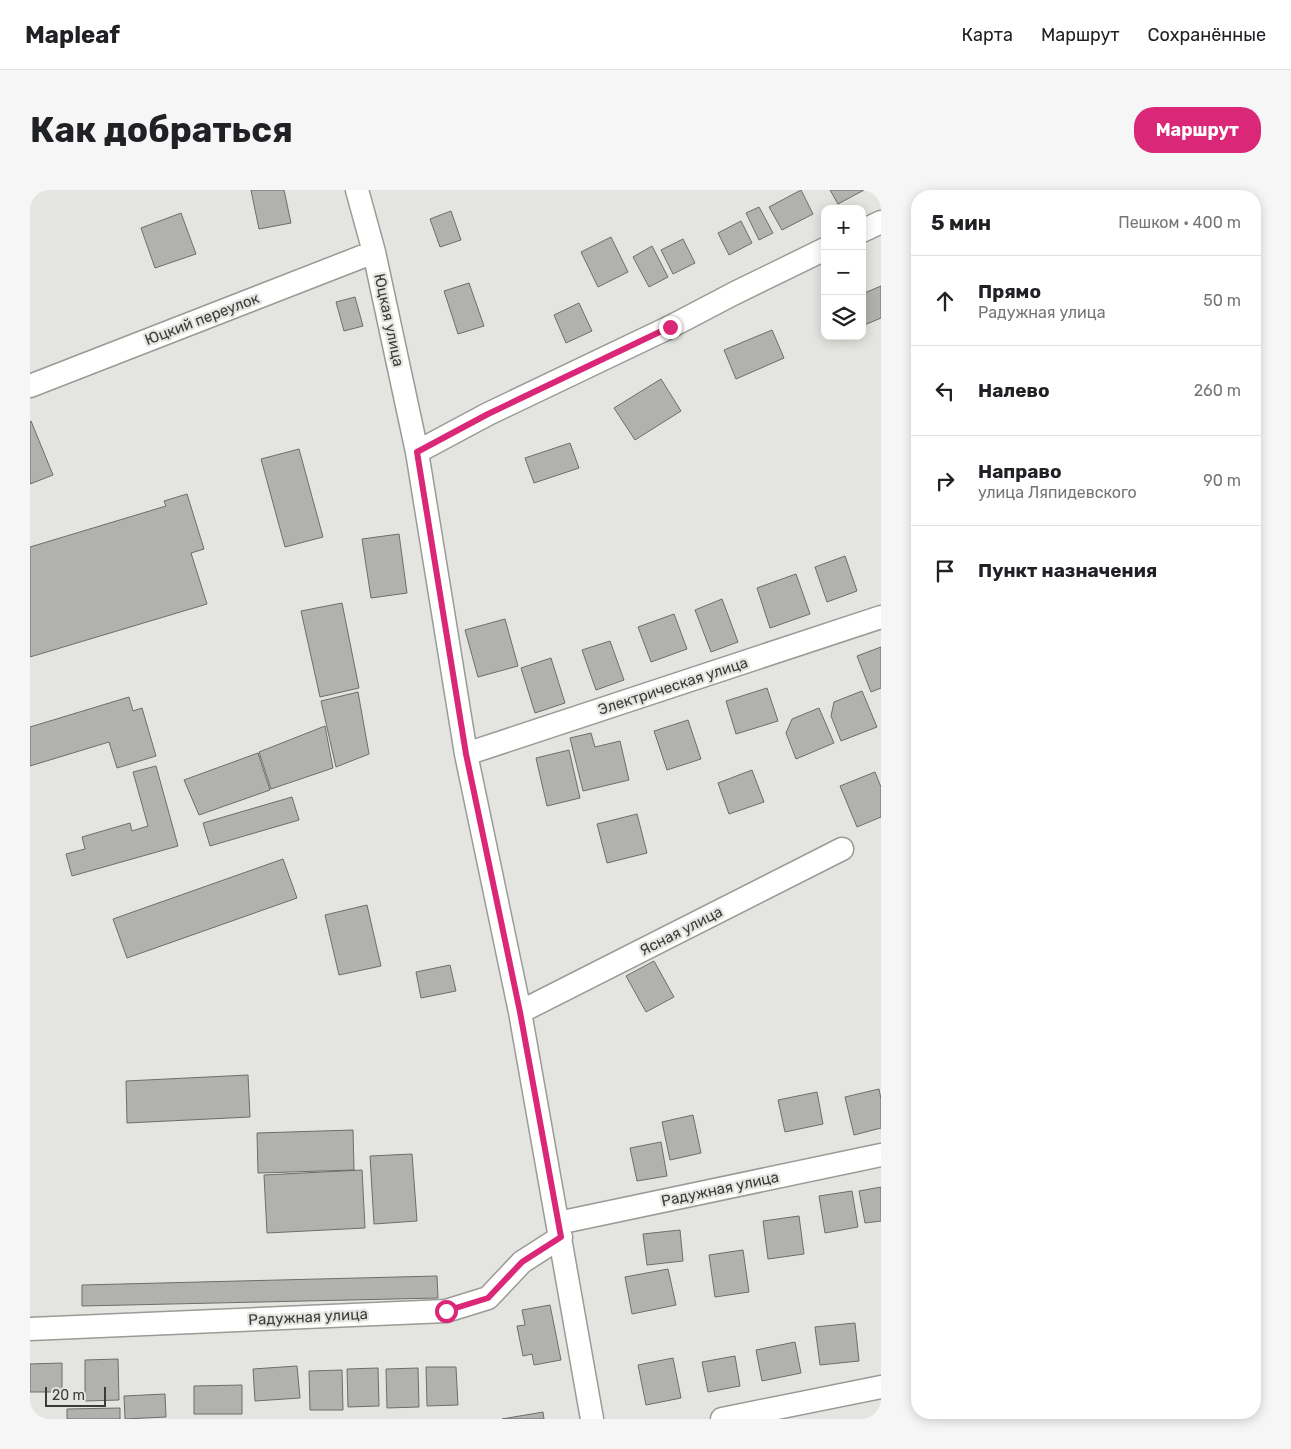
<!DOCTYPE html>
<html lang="ru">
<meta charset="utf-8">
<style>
body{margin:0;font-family:Rubik,sans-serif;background:#f6f6f6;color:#202124}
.controls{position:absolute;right:15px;top:15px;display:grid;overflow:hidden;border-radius:10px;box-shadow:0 2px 12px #0003}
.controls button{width:45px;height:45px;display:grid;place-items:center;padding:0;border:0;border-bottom:1px solid #e0e0e0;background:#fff;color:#202124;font:25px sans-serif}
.scale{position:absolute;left:15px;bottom:12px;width:61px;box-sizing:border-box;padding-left:5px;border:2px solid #3b3b39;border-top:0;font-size:14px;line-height:18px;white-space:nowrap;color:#3b3b39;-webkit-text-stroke:4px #e4e4e0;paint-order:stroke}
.stop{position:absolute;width:15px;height:15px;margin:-11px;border:4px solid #db2777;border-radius:50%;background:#fff}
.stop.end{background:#db2777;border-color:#fff;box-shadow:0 1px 5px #0008}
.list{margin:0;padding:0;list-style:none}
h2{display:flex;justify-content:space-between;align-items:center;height:65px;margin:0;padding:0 20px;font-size:21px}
h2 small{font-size:16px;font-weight:400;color:#757577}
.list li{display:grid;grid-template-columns:32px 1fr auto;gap:15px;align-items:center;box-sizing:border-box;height:90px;padding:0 20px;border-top:1px solid #e0e0e0}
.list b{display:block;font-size:19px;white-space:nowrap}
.list p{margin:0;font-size:16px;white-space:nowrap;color:#757577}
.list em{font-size:16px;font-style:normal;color:#757577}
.icon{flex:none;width:28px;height:28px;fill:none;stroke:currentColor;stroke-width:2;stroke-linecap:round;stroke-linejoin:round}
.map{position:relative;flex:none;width:851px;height:1229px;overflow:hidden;border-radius:20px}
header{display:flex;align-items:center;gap:30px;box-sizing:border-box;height:70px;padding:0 25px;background:#fff;border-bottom:1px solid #e0e0e0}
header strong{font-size:24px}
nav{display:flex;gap:28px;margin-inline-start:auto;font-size:18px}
.intro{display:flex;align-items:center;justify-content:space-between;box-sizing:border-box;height:120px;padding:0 30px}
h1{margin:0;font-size:35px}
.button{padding:12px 22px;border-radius:20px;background:#db2777;color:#fff;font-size:18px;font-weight:700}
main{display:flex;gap:30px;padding:0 30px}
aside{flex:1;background:#fff;border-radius:20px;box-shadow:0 2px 12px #0003}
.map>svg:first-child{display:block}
.building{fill:#b1b1ae;stroke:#6d6d6a}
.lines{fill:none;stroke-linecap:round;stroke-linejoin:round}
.minor-casing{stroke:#9a9a96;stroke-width:25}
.minor{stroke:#fff;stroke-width:22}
.route{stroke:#db2777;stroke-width:6}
.labels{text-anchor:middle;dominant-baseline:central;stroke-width:4.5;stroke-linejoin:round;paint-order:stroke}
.street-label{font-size:15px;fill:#3b3b39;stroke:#e4e4e0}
</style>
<header>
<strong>Mapleaf</strong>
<nav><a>Карта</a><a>Маршрут</a><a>Сохранённые</a></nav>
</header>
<div class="intro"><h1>Как добраться</h1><a class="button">Маршрут</a></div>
<main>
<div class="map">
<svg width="851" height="1229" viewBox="0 0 851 1229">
<rect width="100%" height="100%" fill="#e4e4e0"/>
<path class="building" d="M 221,0 L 254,0 L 261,33 L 229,39 Z
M 771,0 L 783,24 L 752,40 L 739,17 Z
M 800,0 L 834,0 L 808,14 Z
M 729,17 L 743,43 L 729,50 L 716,23 Z
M 421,21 L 431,50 L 410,57 L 400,29 Z
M 151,23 L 166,64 L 125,78 L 111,38 Z
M 711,31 L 722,53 L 699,65 L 688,43 Z
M 581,47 L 598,82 L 568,97 L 551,62 Z
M 653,49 L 665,73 L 643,84 L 631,60 Z
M 622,56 L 638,87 L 619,97 L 603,67 Z
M 439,93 L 454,136 L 428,144 L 414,101 Z
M 851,96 L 851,128 L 832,136 L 832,104 Z
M 325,107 L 333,136 L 314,141 L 306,112 Z
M 549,113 L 562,141 L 536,153 L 524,125 Z
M 742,140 L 754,168 L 706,189 L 694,160 Z
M 631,189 L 651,221 L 605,250 L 584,218 Z
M 1,231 L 23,285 L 0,294 L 0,232 Z
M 540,253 L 549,278 L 504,293 L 495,268 Z
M 269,259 L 293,347 L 255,357 L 231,269 Z
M 157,304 L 174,359 L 161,363 L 177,414 L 0,467 L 0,357 L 136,316 L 134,311 Z
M 369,344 L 377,403 L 341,408 L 332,349 Z
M 815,366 L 827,401 L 797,412 L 785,377 Z
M 766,384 L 780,424 L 740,438 L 727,398 Z
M 692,409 L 708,452 L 681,462 L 665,420 Z
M 312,413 L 329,498 L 290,507 L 271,421 Z
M 644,424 L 657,459 L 621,472 L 608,437 Z
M 475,429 L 488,476 L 448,487 L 435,440 Z
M 580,451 L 594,490 L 566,500 L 552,460 Z
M 851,457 L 851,498 L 841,502 L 827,466 Z
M 521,468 L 535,513 L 505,523 L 491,478 Z
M 737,498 L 748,531 L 706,544 L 696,511 Z
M 832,501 L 847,537 L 811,551 L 801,526 L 804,512 Z
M 328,502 L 339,564 L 306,577 L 291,511 Z
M 99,507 L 103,521 L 112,518 L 126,566 L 87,578 L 79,552 L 0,576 L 0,537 Z
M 789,518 L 804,553 L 766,569 L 756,543 L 762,529 Z
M 658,530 L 671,569 L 637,580 L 624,541 Z
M 295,536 L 303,578 L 241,599 L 229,562 Z
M 561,543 L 565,557 L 590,551 L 599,590 L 553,601 L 540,548 Z
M 539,560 L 550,608 L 517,616 L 506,568 Z
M 228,563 L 240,600 L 169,625 L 154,590 Z
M 126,576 L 148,656 L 42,686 L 36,664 L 55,659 L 52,647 L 100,633 L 102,641 L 118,636 L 103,582 Z
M 722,580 L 734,612 L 699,624 L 688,593 Z
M 845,582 L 851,597 L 851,627 L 827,637 L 810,596 Z
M 262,607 L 269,630 L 180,656 L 173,633 Z
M 607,624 L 617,663 L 577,673 L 567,634 Z
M 253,669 L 267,708 L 97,768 L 83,729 Z
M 337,715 L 351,776 L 309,785 L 295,725 Z
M 624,771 L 644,807 L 616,822 L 596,786 Z
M 420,775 L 426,801 L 391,808 L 386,782 Z
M 218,885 L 220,927 L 97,933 L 96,891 Z
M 849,899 L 851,909 L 851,938 L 824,945 L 815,907 Z
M 787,902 L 793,934 L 755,942 L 748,910 Z
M 663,925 L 671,963 L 640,970 L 632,932 Z
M 323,940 L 324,980 L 228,983 L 227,943 Z
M 631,952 L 637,986 L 607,991 L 600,958 Z
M 382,964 L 387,1031 L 344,1034 L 340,966 Z
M 332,980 L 335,1038 L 237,1043 L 234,985 Z
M 851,997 L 851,1031 L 835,1033 L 829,1001 Z
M 822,1001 L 828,1037 L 795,1043 L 789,1006 Z
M 769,1026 L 774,1064 L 738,1069 L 733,1031 Z
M 650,1040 L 653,1071 L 617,1075 L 613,1044 Z
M 713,1060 L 719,1102 L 685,1107 L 679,1065 Z
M 638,1079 L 646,1115 L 602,1124 L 595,1087 Z
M 407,1086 L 408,1108 L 52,1116 L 52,1095 Z
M 520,1115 L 531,1170 L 504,1175 L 502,1164 L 493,1166 L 487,1136 L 495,1135 L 492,1120 Z
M 825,1133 L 829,1171 L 790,1175 L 785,1137 Z
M 765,1152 L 771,1183 L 732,1191 L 726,1160 Z
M 705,1166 L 710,1196 L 678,1202 L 672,1172 Z
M 643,1168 L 651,1208 L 616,1215 L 608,1175 Z
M 88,1169 L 89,1210 L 55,1211 L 55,1170 Z
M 32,1173 L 32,1202 L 0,1202 L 0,1174 Z
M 267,1176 L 270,1208 L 225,1211 L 223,1179 Z
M 396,1177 L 426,1177 L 428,1215 L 397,1216 Z
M 348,1178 L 349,1216 L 318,1217 L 317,1179 Z
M 388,1178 L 389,1217 L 357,1218 L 356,1179 Z
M 312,1180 L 313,1220 L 280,1220 L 279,1181 Z
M 212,1195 L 212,1224 L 164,1224 L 164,1196 Z
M 135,1204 L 136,1227 L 95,1229 L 94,1206 Z
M 90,1218 L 90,1229 L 37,1229 L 37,1219 Z
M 513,1222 L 514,1229 L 472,1229 Z"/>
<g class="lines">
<g class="minor-casing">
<path id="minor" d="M 327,0 L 344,62 L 387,262 L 436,564 L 490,822 L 562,1229
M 832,41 L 851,32
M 0,196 L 344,62
M 387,262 L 458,224 L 640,137 L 703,104 L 795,59
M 436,564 L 851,427
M 490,822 L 812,659
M 528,1033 L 851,965
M 0,1139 L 416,1121 L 458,1108 L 492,1072 L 531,1047
M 692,1229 L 851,1197"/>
</g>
<use href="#minor" class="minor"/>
</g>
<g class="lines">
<path class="route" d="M 416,1121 L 458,1108 L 492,1072 L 531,1047 L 490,822 L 436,564 L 387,262 L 458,224 L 640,137"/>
</g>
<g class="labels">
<g class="street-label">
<text transform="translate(172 129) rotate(-21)">Юцкий переулок</text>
<text transform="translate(359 130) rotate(78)">Юцкая улица</text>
<text transform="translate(643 496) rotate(-18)">Электрическая улица</text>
<text transform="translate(651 741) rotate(-27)">Ясная улица</text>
<text transform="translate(690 999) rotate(-12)">Радужная улица</text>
<text transform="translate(278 1127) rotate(-3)">Радужная улица</text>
</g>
</g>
</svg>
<div class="controls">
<button>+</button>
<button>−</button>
<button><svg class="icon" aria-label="layers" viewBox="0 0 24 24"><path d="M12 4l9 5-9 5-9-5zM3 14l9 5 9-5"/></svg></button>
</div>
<div class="scale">20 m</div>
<div class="stop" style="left:416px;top:1121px"></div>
<div class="stop end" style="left:640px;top:137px"></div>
</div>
<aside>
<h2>5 мин<small>Пешком · 400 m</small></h2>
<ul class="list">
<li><svg class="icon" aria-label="ahead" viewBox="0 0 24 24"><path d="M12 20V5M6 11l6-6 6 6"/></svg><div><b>Прямо</b><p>Радужная улица</p></div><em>50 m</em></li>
<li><svg class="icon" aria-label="left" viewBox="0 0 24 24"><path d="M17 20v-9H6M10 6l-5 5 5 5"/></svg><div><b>Налево</b></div><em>260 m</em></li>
<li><svg class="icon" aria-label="right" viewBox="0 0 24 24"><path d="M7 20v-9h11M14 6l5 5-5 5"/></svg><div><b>Направо</b><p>улица Ляпидевского</p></div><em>90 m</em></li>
<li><svg class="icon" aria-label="arrive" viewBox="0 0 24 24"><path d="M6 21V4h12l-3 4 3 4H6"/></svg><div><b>Пункт назначения</b></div></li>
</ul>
</aside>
</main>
